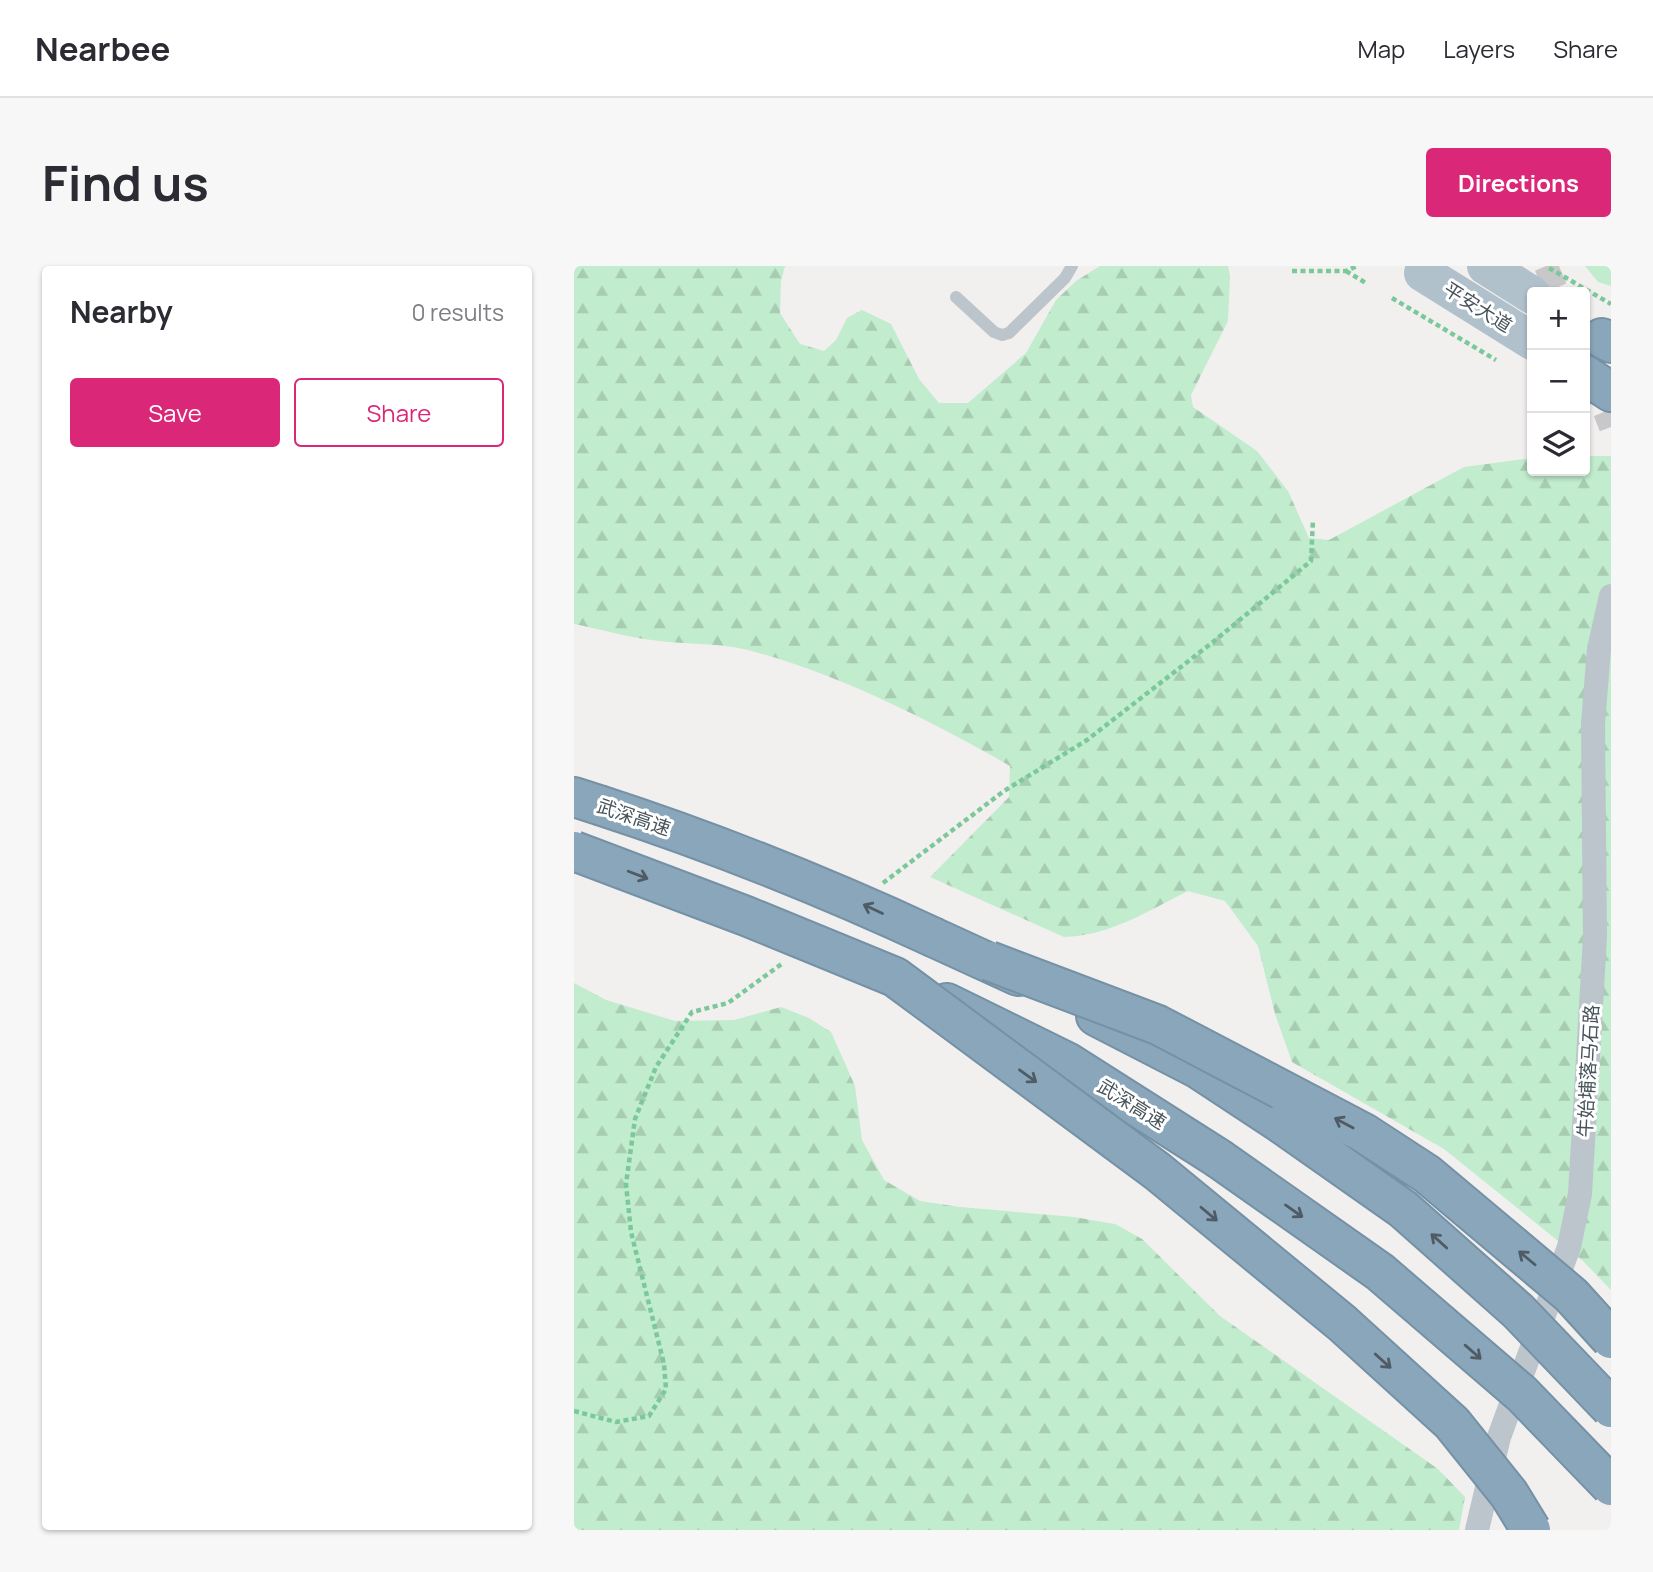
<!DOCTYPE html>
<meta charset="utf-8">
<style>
body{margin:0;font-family:Manrope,"Noto Sans SC",sans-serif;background:#f7f7f7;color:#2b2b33}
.controls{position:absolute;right:21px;top:21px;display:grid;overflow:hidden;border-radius:7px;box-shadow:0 2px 5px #0004}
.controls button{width:63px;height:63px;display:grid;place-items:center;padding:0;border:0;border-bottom:2px solid #e1e1e2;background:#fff;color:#2b2b33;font:35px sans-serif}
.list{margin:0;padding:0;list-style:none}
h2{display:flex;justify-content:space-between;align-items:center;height:91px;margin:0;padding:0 28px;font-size:30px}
h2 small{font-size:23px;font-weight:400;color:#7c7c81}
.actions{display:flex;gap:14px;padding:21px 28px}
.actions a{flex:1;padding:16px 0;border:2px solid #db2777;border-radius:7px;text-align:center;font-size:24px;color:#db2777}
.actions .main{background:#db2777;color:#fff}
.icon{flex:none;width:38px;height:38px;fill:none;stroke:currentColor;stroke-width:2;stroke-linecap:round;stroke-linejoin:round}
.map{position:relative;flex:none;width:1037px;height:1264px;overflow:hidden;border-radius:7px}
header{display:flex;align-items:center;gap:42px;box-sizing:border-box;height:98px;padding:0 35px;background:#fff;border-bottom:2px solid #e1e1e2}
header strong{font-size:33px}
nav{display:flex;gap:38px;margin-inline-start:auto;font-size:24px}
.intro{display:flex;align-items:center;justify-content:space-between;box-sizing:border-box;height:168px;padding:0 42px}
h1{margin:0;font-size:49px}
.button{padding:18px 32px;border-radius:7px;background:#db2777;color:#fff;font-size:24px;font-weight:700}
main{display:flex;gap:42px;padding:0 42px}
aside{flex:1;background:#fff;border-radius:7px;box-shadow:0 2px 5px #0004}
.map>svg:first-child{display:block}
.forest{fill:url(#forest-firs)}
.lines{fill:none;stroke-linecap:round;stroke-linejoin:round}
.minor-tunnel{stroke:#c8c8ca;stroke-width:24;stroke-dasharray:24 12;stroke-linecap:butt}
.motorway-casing{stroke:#7591a6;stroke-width:42}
.path{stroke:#7bc89b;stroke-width:4.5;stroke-dasharray:5 3.5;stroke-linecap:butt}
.service{stroke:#bcc5cb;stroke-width:12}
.minor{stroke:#bcc5cb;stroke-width:24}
.primary{stroke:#b1c1cc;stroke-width:38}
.motorway{stroke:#8aa6bb;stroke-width:38}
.motorway-bridge-casing{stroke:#7591a6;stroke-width:42;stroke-linecap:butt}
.motorway-bridge{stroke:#8aa6bb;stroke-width:38}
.oneway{stroke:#4f5c65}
.labels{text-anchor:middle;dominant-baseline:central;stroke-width:6;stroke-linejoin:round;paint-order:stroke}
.street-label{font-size:19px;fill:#48545b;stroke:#fff}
</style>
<header>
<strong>Nearbee</strong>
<nav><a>Map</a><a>Layers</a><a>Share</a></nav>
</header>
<div class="intro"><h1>Find us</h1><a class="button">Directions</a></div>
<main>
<aside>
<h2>Nearby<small>0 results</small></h2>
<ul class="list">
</ul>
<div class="actions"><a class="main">Save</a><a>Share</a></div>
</aside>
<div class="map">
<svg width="1037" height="1264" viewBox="0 0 1037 1264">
<defs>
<pattern id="forest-firs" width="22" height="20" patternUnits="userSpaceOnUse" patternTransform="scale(1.75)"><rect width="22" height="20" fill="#c1eccd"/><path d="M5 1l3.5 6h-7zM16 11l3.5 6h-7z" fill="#a7ccb2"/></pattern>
</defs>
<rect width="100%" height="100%" fill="#f2efef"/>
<path class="forest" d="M 0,0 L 211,0 L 207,15 L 206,47 L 226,78 L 250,85 L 262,74 L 273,52 L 288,44 L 317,58 L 345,113 L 365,137 L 394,137 L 452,87 L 482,34 L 502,15 L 526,0 L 654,0 L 656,10 L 654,55 L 617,129 L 619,141 L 683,185 L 714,225 L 735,272 L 755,274 L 890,201 L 958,192 L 958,205 L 1011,205 L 1011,190 L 1037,190 L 1037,1024 L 1009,995 L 870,883 L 718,796 L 701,748 L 684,680 L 651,635 L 614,625 C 574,645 535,670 490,671 L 356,611 L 435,531 L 436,500 C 355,454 265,408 174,384 C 143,376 109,379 78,374 C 52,371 26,363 0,358 Z
M 1011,0 L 1037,0 L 1037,20 L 1024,16 Z
M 0,717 L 32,734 L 101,755 L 160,754 L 207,741 L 235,752 L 257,766 L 281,820 L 288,874 L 310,914 L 346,935 L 386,941 L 500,951 L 541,958 L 568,973 L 646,1050 L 864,1203 L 891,1231 L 885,1264 L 0,1264 Z"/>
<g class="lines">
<path class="minor-tunnel" d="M 972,0 L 983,26
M 1018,112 L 1037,161"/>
<g class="motorway-casing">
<path id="motorway" d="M 1028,72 L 1037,77
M 1011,109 L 1037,126
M 0,531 L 25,539
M 361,672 L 444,710
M 373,737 L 493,796 L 644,892
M 522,750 L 623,802 L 708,858"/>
</g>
<path class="path" d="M 975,2 L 1037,38
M 718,5 L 772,5 L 783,0
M 772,5 L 792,17
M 818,32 L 922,94
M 309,617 L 430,525 L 513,474 L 639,376 L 737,295 L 739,254
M 0,1145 L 42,1156 L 75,1150 L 92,1123 L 90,1098 L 57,966 L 52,918 L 61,853 L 82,801 L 118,746 L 154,737 L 209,697"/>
<path class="service" d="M 382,31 L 420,66 L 428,69 L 435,67 L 491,12 L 498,0"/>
<path class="minor" d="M 903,1264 L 925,1171 L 995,981 L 1006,928 L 1021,671 L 1019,458 L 1025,383 L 1037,330"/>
<path class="primary" d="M 912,0 L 958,29
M 849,7 L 958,75"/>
<use href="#motorway" class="motorway"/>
<g class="motorway-bridge-casing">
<path id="motorway-bridge" d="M 25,539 C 139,576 251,621 361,672
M 0,585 L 172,650 L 321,711 L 583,905 L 768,1057 L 878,1157 L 935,1228 L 957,1264
M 415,695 L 584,759 L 790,867 L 853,908 L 997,1029 L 1037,1073
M 708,858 L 829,943 L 944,1045 L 1037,1142
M 644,892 L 806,1006 L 948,1128 L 1037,1220"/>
</g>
<use href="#motorway-bridge" class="motorway-bridge"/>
</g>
<defs><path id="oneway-shaft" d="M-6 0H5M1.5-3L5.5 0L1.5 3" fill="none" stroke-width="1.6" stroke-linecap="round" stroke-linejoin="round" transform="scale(1.75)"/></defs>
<g class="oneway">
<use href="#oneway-shaft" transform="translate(64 609) rotate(21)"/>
<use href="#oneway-shaft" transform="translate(299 643) rotate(-155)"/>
<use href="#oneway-shaft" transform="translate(454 810) rotate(36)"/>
<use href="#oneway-shaft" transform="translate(770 857) rotate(-152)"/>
<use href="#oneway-shaft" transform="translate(720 945) rotate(35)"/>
<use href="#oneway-shaft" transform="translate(635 948) rotate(40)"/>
<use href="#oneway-shaft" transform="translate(865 975) rotate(-138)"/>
<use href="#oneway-shaft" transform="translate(953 992) rotate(-140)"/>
<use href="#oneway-shaft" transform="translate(899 1086) rotate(41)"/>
<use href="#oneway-shaft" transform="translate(809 1095) rotate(42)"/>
</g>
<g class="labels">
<g class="street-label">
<text transform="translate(904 41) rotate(32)">平安大道</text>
<text transform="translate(60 551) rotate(19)">武深高速</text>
<text transform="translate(1014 805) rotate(-87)">牛始埔落马石路</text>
<text transform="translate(558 838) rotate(32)">武深高速</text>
</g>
</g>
</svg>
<div class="controls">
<button>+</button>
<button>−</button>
<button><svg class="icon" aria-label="layers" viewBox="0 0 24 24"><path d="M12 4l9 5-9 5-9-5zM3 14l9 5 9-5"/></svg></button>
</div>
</div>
</main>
